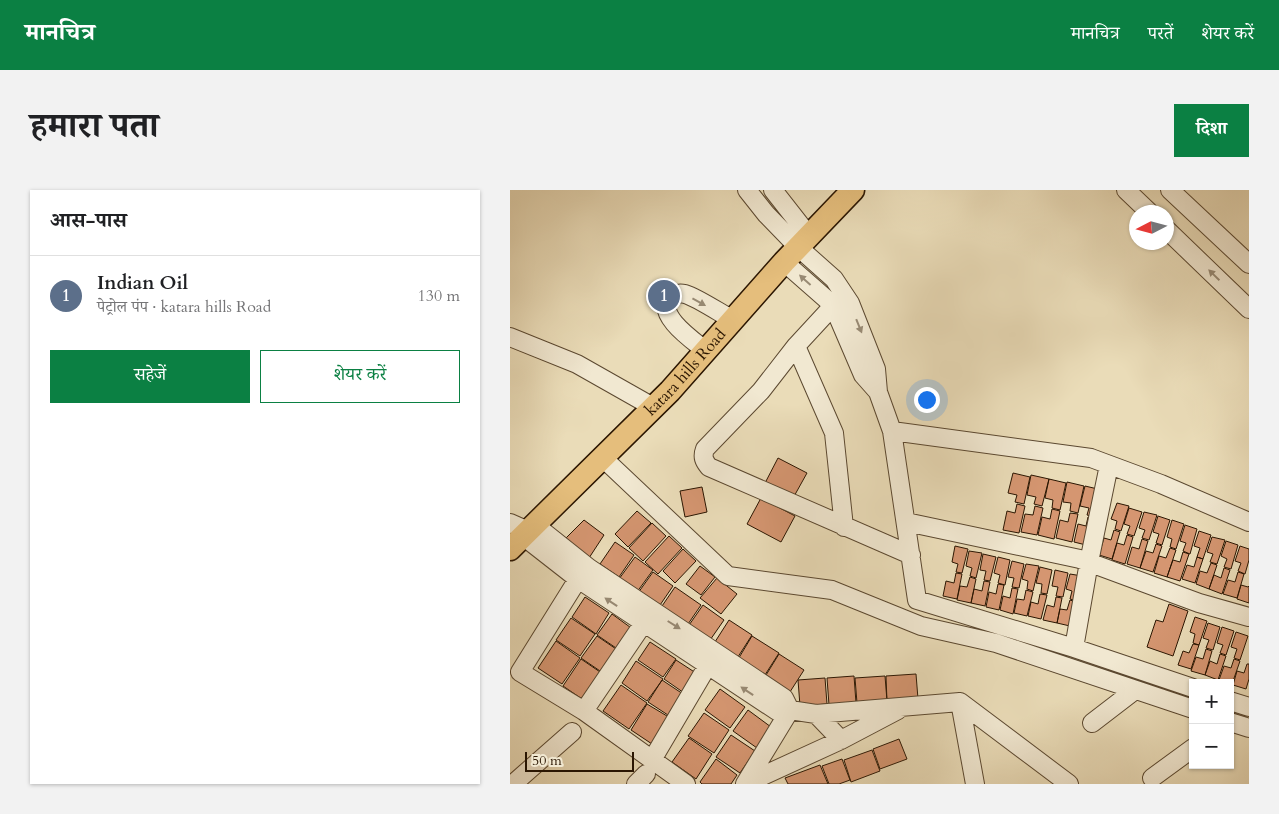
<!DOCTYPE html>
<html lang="hi">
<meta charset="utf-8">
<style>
body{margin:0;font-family:Cardo,"Noto Serif Devanagari",serif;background:#f2f2f2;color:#202124}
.controls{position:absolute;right:15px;bottom:15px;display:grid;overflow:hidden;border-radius:0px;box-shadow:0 1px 4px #0004}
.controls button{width:45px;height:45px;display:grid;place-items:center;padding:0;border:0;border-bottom:1px solid #e0e0e0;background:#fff;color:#202124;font:25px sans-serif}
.compass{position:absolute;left:619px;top:15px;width:45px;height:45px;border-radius:50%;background:#fff;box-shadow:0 1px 4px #0004;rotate:264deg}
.scale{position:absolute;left:15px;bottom:12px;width:109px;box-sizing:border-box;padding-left:5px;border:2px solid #2b1602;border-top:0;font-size:14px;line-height:18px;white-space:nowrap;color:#2b1602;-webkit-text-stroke:4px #f1e8d1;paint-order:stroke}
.you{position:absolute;left:416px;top:209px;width:18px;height:18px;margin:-12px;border:4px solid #fff;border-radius:50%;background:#1a73e8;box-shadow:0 0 0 8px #1a73e833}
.badge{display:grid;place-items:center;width:32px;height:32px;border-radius:50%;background:#0b8043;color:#fff;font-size:16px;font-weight:700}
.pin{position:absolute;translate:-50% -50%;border:2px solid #fff;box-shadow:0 1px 5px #0006}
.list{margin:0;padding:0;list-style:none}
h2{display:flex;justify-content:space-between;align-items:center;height:65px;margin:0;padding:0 20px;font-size:21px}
h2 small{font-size:16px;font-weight:400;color:#757577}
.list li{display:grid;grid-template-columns:32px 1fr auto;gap:15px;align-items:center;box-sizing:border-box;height:80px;padding:0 20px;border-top:1px solid #e0e0e0}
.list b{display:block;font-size:19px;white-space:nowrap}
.list p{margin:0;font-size:16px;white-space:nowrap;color:#757577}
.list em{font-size:16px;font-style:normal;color:#757577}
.actions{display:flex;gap:10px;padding:15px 20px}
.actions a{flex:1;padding:11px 0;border:1px solid #0b8043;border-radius:0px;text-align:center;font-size:18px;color:#0b8043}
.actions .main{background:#0b8043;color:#fff}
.map{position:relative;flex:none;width:739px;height:594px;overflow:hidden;border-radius:0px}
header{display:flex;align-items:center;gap:30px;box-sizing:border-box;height:70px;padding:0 25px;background:#0b8043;color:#fff}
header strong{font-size:24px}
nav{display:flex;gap:28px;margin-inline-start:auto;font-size:18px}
.intro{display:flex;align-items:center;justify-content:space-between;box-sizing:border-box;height:120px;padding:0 30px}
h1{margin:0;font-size:35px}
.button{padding:12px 22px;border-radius:0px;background:#0b8043;color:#fff;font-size:18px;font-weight:700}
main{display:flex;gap:30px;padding:0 30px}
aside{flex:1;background:#fff;border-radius:0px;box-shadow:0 1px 4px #0004}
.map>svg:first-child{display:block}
.building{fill:#d59671;stroke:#2b1602}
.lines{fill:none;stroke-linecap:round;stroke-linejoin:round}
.minor-casing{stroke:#5b4830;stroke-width:20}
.major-casing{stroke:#2b1602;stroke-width:25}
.minor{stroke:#f1e8d1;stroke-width:18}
.major{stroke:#e5be7c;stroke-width:22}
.oneway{fill:#988a74}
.labels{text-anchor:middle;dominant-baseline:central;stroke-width:5;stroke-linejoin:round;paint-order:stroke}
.street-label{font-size:16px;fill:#2b1602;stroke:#f1e8d1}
</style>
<header>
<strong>मानचित्र</strong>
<nav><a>मानचित्र</a><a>परतें</a><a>शेयर करें</a></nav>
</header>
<div class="intro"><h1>हमारा पता</h1><a class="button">दिशा</a></div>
<main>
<aside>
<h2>आस-पास<small></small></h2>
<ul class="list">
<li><span class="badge" style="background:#5c6f8a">1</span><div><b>Indian Oil</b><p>पेट्रोल पंप · katara hills Road</p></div><em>130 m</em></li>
</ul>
<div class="actions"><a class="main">सहेजें</a><a>शेयर करें</a></div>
</aside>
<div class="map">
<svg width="739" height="594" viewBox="0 0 739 594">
<rect width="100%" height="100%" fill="#eadcb8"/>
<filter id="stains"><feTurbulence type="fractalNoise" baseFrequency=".004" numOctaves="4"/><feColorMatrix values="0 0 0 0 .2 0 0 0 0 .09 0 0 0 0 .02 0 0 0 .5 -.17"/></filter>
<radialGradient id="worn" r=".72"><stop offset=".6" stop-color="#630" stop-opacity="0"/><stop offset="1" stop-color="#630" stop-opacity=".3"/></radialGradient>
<path class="building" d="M 268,268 L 297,283 L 282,310 L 254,295 Z
M 503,283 L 520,287 L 514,314 L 505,312 L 507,305 L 498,303 Z
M 521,285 L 539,289 L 532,316 L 524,314 L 526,307 L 517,305 Z
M 539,289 L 556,293 L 550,320 L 542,318 L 543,310 L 535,308 Z
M 557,292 L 574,296 L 568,323 L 560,321 L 561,313 L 553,312 Z
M 575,296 L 592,300 L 586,327 L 577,325 L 579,318 L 570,316 Z
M 192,297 L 197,322 L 175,327 L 170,301 Z
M 251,308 L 285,326 L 271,352 L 237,334 Z
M 607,313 L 619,316 L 611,341 L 605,339 L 607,331 L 601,329 Z
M 507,314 L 515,316 L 509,343 L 493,340 L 497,321 L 505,323 Z
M 525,316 L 533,318 L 527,345 L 511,342 L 515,324 L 523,325 Z
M 619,318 L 632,322 L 624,346 L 617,344 L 620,336 L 614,334 Z
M 542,319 L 550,321 L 544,349 L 528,345 L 532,327 L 540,329 Z
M 127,321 L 141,333 L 118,357 L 105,344 Z
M 634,322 L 647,325 L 639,350 L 632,348 L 635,340 L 629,338 Z
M 560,323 L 568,324 L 562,352 L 546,348 L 550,330 L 558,332 Z
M 648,326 L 660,330 L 652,355 L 646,353 L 649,344 L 643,342 Z
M 578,327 L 586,329 L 580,356 L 564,352 L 568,334 L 576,336 Z
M 74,330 L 94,345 L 79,368 L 54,350 Z
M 662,330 L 674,334 L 666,359 L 660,357 L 662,349 L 657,347 Z
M 142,333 L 156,346 L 133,371 L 119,358 Z
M 675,335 L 687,339 L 680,364 L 673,361 L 676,353 L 670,351 Z
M 604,340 L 610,342 L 602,369 L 589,365 L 594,348 L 601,350 Z
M 689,341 L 701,345 L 693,369 L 687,367 L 690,358 L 684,356 Z
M 617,345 L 623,347 L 615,374 L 602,370 L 607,353 L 614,355 Z
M 159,346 L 172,358 L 148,384 L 135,372 Z
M 702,347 L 715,350 L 707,374 L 700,372 L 703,364 L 697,362 Z
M 632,349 L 638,351 L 630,378 L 617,374 L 622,357 L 629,359 Z
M 716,351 L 728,355 L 721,379 L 714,377 L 717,369 L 711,366 Z
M 105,352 L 124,365 L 109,387 L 90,374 Z
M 646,354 L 652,356 L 643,382 L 630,378 L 636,361 L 643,363 Z
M 445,356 L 458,359 L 452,383 L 446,382 L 448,374 L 442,372 Z
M 730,356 L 739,359 L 739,370 L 735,384 L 728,381 L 731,373 L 725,371 Z
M 660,358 L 666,360 L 657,387 L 644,383 L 649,366 L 656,368 Z
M 173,359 L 186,371 L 165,393 L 153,381 Z
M 459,361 L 472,363 L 466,388 L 460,386 L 462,378 L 456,376 Z
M 673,362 L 679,364 L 670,391 L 657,387 L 663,370 L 670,372 Z
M 473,364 L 486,367 L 480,391 L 474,390 L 476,381 L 470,380 Z
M 125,367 L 143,380 L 127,402 L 109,389 Z
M 488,367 L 500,370 L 495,395 L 488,393 L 490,385 L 484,383 Z
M 687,367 L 693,369 L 685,393 L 672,389 L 677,375 L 684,377 Z
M 502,371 L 514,374 L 509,398 L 502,397 L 504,388 L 498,387 Z
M 701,373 L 707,375 L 699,399 L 686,394 L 690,381 L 697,383 Z
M 516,374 L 529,376 L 523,401 L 517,399 L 518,391 L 512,389 Z
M 190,376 L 205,387 L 191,405 L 176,394 Z
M 530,377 L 542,380 L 537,404 L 531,403 L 532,394 L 526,393 Z
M 714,378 L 720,380 L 712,404 L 699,399 L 704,385 L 711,388 Z
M 545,380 L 558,383 L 553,407 L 546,406 L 548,397 L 542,396 Z
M 143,382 L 163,396 L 148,418 L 128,403 Z
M 728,382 L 734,384 L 727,408 L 713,404 L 718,390 L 725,392 Z
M 446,383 L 452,384 L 447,409 L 433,406 L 436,391 L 444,393 Z
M 560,384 L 572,386 L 567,411 L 560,409 L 562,401 L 556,399 Z
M 460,387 L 466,389 L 461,413 L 447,410 L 450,396 L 457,397 Z
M 207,388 L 227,404 L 211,424 L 190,408 Z
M 474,391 L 480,392 L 475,416 L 461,413 L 464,399 L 472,401 Z
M 488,394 L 494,395 L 489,420 L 476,417 L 479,402 L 486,404 Z
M 731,395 L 738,397 L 739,396 L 739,413 L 727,409 Z
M 165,397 L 191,415 L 176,437 L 150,419 Z
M 502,398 L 508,399 L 503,424 L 490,420 L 493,406 L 500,408 Z
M 516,400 L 523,402 L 517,426 L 504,423 L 507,409 L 514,410 Z
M 530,404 L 537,405 L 531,429 L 518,426 L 521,412 L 528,414 Z
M 75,407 L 99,423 L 86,444 L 62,427 Z
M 546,407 L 552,408 L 547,433 L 533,430 L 537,415 L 544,417 Z
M 560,410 L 566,412 L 560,436 L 547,433 L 550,419 L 557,420 Z
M 659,414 L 678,421 L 663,466 L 637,457 L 646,430 L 653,432 Z
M 193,415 L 214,430 L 198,453 L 177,438 Z
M 102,424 L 124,440 L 109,460 L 87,445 Z
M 685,427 L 697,431 L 689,455 L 683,453 L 685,444 L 680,442 Z
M 61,428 L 85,444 L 70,466 L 46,450 Z
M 219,430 L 242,445 L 226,470 L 203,455 Z
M 698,433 L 710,437 L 703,460 L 696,458 L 699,450 L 693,448 Z
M 712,437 L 724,441 L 716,465 L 710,463 L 713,455 L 707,453 Z
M 726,442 L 738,446 L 730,470 L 724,468 L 727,459 L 721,457 Z
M 87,446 L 109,461 L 93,483 L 71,468 Z
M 242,446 L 269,463 L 253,488 L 227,471 Z
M 46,451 L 70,468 L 52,494 L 28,478 Z
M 140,452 L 166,469 L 153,487 L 128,470 Z
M 683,454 L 689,455 L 681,479 L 668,475 L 673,461 L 679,463 Z
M 696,459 L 702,461 L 695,485 L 681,481 L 686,467 L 693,469 Z
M 269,464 L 294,480 L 278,505 L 253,490 Z
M 710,464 L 716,466 L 708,490 L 695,485 L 700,471 L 707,474 Z
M 71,469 L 93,484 L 75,511 L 53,496 Z
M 724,469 L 730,471 L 722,494 L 709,490 L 714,476 L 721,478 Z
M 166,470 L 189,485 L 177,505 L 154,489 Z
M 126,471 L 153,489 L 137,511 L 112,493 Z
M 737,474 L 739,474 L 739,489 L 736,499 L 723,495 L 727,481 L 734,483 Z
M 406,484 L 408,509 L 377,512 L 376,486 Z
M 344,486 L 346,513 L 319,515 L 317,488 Z
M 375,486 L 377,511 L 347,513 L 345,488 Z
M 315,488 L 317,514 L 290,516 L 288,490 Z
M 152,490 L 176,506 L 161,527 L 138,512 Z
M 111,495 L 137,513 L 119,539 L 93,521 Z
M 210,499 L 235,517 L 220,538 L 195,520 Z
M 137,514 L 162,529 L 145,556 L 121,540 Z
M 238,520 L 261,537 L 247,558 L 223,541 Z
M 194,523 L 219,540 L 204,563 L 178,546 Z
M 221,545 L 245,561 L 230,583 L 206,567 Z
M 179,548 L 202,564 L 186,589 L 162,572 Z
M 389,549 L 397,569 L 370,579 L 363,559 Z
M 362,560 L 370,581 L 341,592 L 334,570 Z
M 206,569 L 227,585 L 221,594 L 192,594 L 190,592 Z
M 332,569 L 340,590 L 329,594 L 319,594 L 312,576 Z
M 310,575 L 318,594 L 278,594 L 275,588 Z"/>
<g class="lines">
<g class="minor-casing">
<path id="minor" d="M 237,0 L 256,24 L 288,57 L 324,89 L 340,113 L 366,179 L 368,202 L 382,241 L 407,410 L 564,458 L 683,498
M 263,0 L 299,46
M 616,0 L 639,22
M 660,0 L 739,74
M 656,39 L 739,119
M 274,72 L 323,115 L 353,185 L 368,202
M 334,104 L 286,156 L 251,201 L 195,259 C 192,267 194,271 199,277 L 401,365
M 0,147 L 67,174 L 143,217
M 286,156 L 324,243 L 334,337
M 196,161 C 184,151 145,125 160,108 C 164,104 170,103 175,104 C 188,108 210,123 223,130
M 382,241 L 581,268 L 651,294 L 739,332
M 93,268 L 218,386 L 322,400 L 411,436 L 486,453 L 683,519
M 396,332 L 570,369 L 689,413 L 739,427
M 0,333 L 18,341
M 25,335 L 79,378 L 274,508 L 280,520
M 13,346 L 68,389 L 267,521 L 280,520 L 306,524 L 450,512 L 559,594
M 79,378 L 68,389 L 10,482 L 74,521 L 176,594
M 564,458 L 579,372 L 599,275
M 720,511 L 739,517
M 450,512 L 465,594
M 74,521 L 133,434 L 141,426
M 306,524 L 331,550
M 720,532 L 739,538
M 582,533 L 625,500
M 142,570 L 198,475 L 207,467
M 642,588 L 683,558
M 3,594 L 62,542
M 126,594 L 136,584
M 235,594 L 331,550 L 388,520
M 235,594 L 280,520"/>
</g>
<g class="major-casing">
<g id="major">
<path id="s1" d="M 0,359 L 160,201 L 274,72 L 343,0"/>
</g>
</g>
<use href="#minor" class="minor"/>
<use href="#major" class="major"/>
</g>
<defs><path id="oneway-solid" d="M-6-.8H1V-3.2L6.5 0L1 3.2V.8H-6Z" transform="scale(1.25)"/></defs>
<g class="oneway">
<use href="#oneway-solid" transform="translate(704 85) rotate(-136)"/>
<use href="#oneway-solid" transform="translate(295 90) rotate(-138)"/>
<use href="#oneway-solid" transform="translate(189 112) rotate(29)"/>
<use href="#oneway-solid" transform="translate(349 136) rotate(68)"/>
<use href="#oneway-solid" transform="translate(101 412) rotate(-146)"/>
<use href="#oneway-solid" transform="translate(164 435) rotate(32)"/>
<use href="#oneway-solid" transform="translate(237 501) rotate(-146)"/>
</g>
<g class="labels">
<g class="street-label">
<text stroke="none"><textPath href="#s1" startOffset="249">katara hills Road</textPath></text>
</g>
</g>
<rect width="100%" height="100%" filter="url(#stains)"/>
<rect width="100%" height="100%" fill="url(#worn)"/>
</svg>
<div class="controls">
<button>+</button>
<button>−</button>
</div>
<svg class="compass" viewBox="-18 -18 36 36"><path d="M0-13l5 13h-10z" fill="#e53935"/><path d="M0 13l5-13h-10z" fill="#757577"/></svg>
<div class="scale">50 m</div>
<div class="you"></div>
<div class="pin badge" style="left:154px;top:106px;background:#5c6f8a">1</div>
</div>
</main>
